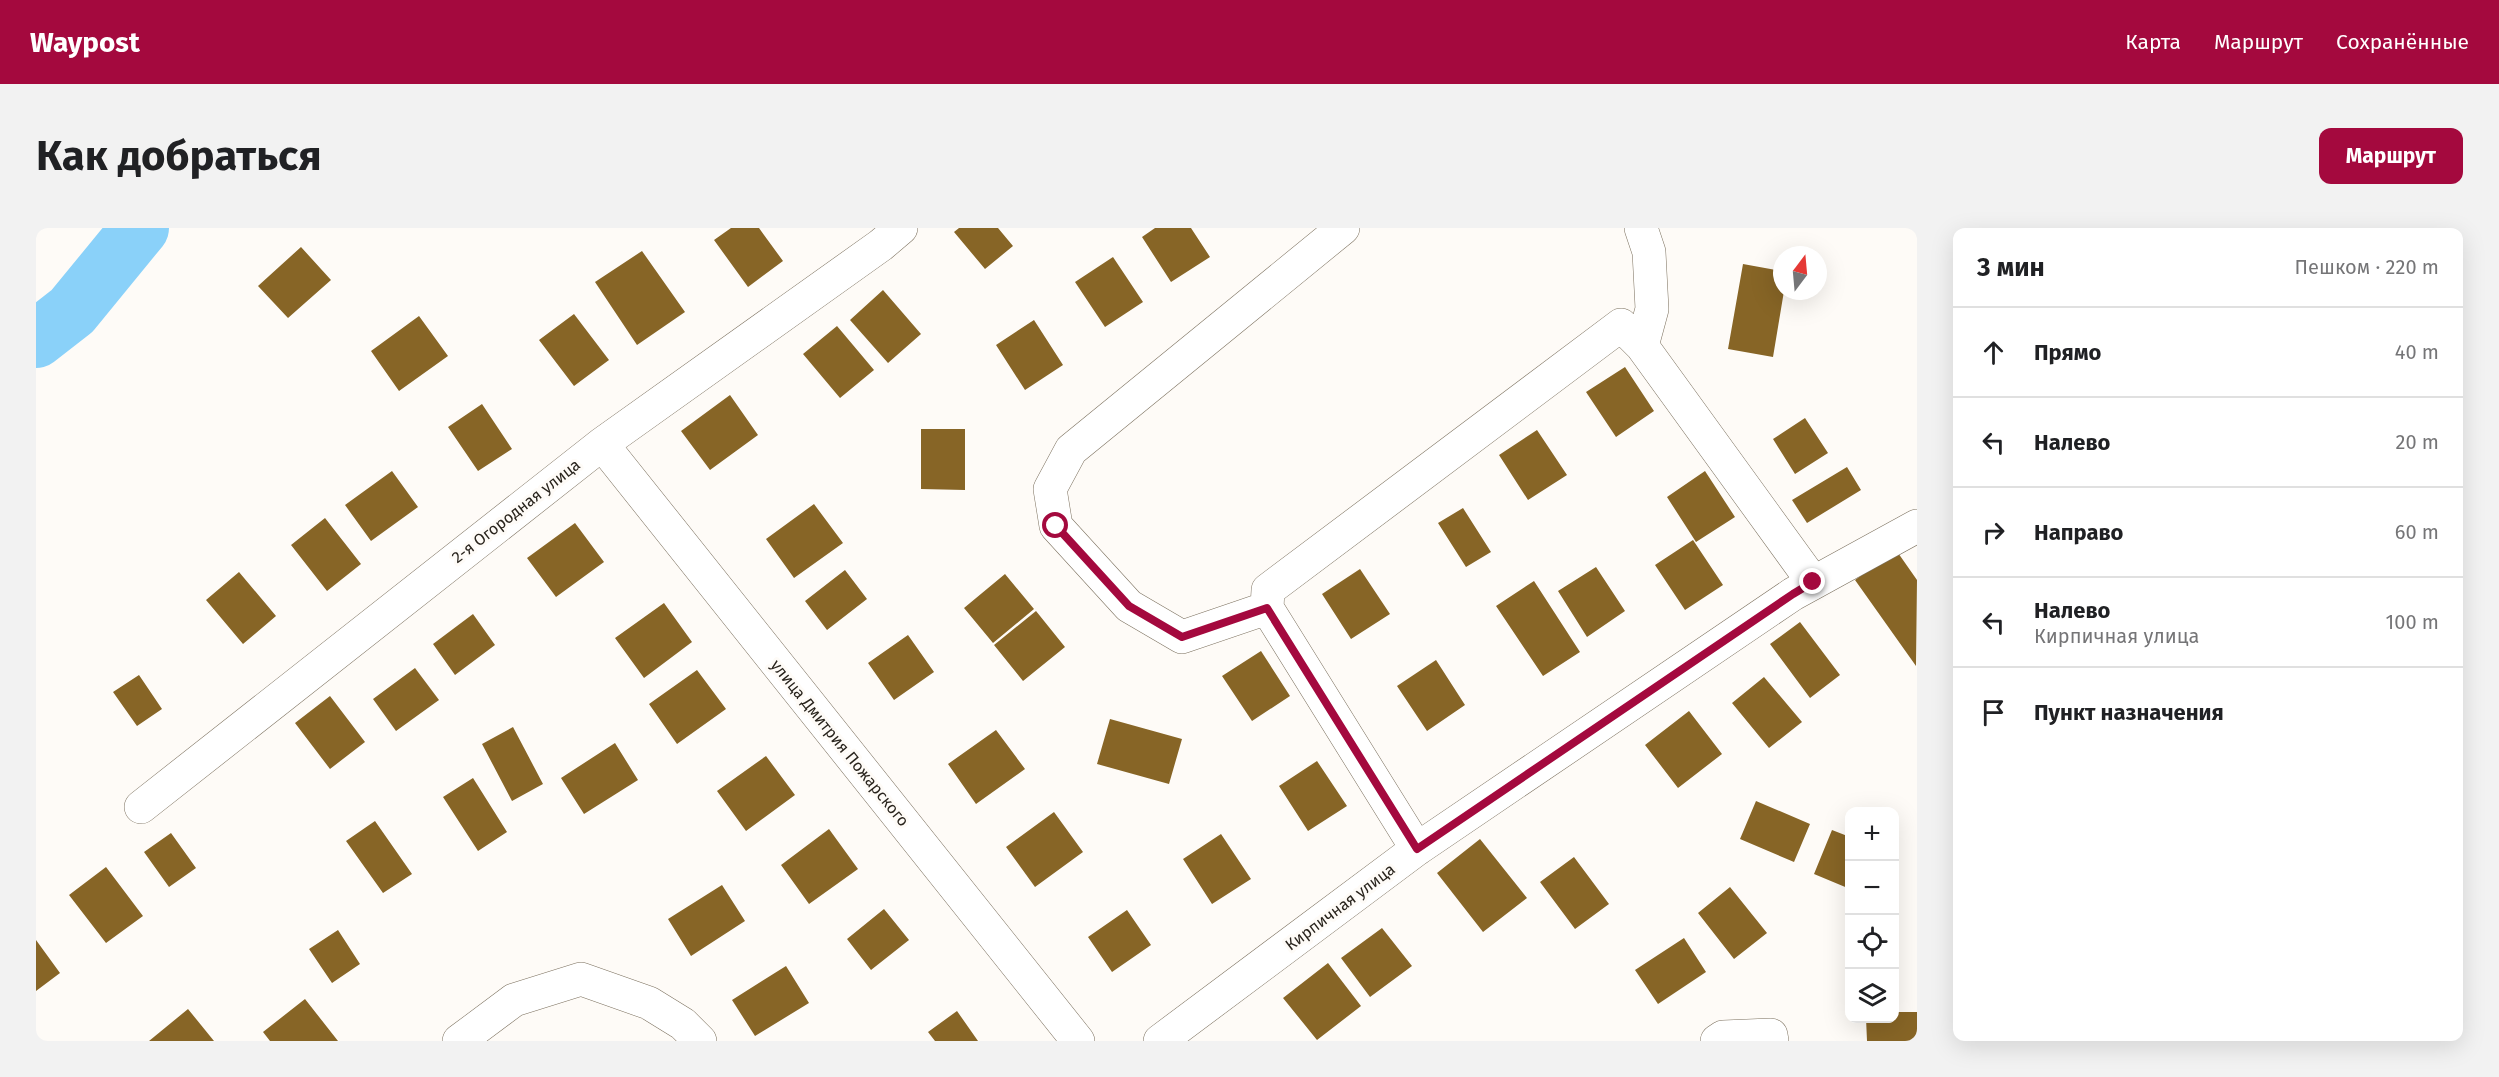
<!DOCTYPE html>
<html lang="ru">
<meta charset="utf-8">
<style>
body{margin:0;font-family:"Fira Sans",sans-serif;background:#f2f2f2;color:#202124}
.controls{position:absolute;right:18px;bottom:18px;display:grid;overflow:hidden;border-radius:12px;box-shadow:0 6px 24px #0002}
.controls button{width:54px;height:54px;display:grid;place-items:center;padding:0;border:0;border-bottom:2px solid #e0e0e0;background:#fff;color:#202124;font:30px sans-serif}
.compass{position:absolute;left:1737px;top:18px;width:54px;height:54px;border-radius:50%;background:#fff;box-shadow:0 6px 24px #0002;rotate:16deg}
.stop{position:absolute;width:18px;height:18px;margin:-14px;border:4px solid #a4093e;border-radius:50%;background:#fff}
.stop.end{background:#a4093e;border-color:#fff;box-shadow:0 2px 6px #0008}
.list{margin:0;padding:0;list-style:none}
h2{display:flex;justify-content:space-between;align-items:center;height:78px;margin:0;padding:0 24px;font-size:26px}
h2 small{font-size:20px;font-weight:400;color:#757577}
.list li{display:grid;grid-template-columns:39px 1fr auto;gap:18px;align-items:center;box-sizing:border-box;height:90px;padding:0 24px;border-top:2px solid #e0e0e0}
.list b{display:block;font-size:22px;white-space:nowrap}
.list p{margin:0;font-size:20px;white-space:nowrap;color:#757577}
.list em{font-size:20px;font-style:normal;color:#757577}
.icon{flex:none;width:33px;height:33px;fill:none;stroke:currentColor;stroke-width:2;stroke-linecap:round;stroke-linejoin:round}
.map{position:relative;flex:none;width:1881px;height:813px;overflow:hidden;border-radius:12px}
header{display:flex;align-items:center;gap:36px;box-sizing:border-box;height:84px;padding:0 30px;background:#a4093e;color:#fff}
header strong{font-size:28px}
nav{display:flex;gap:33px;margin-inline-start:auto;font-size:21px}
.intro{display:flex;align-items:center;justify-content:space-between;box-sizing:border-box;height:144px;padding:0 36px}
h1{margin:0;font-size:42px}
.button{padding:15px 27px;border-radius:12px;background:#a4093e;color:#fff;font-size:21px;font-weight:700}
main{display:flex;gap:36px;padding:0 36px}
aside{flex:1;background:#fff;border-radius:12px;box-shadow:0 6px 24px #0002}
.map>svg:first-child{display:block}
.lines{fill:none;stroke-linecap:round;stroke-linejoin:round}
.river{stroke:#8ad1f9;stroke-width:58}
.building{fill:#876526}
.minor-casing{stroke:#7c715f;stroke-width:34}
.minor{stroke:#fff;stroke-width:33}
.route{stroke:#a4093e;stroke-width:8}
.labels{text-anchor:middle;dominant-baseline:central;stroke-width:6;stroke-linejoin:round;paint-order:stroke}
.street-label{font-size:16px;fill:#29241d;stroke:#fefbf7}
</style>
<header>
<strong>Waypost</strong>
<nav><a>Карта</a><a>Маршрут</a><a>Сохранённые</a></nav>
</header>
<div class="intro"><h1>Как добраться</h1><a class="button">Маршрут</a></div>
<main>
<div class="map">
<svg width="1881" height="813" viewBox="0 0 1881 813">
<rect width="100%" height="100%" fill="#fefbf7"/>
<g class="lines">
<path class="river" d="M 0,111 L 36,83 L 104,0"/>
</g>
<path class="building" d="M 695,0 L 723,0 L 747,33 L 712,59 L 678,12 Z
M 923,0 L 962,0 L 977,18 L 949,41 L 918,4 Z
M 1119,0 L 1155,0 L 1174,29 L 1135,54 L 1106,9 Z
M 265,19 L 295,52 L 252,90 L 222,58 Z
M 606,23 L 649,84 L 601,117 L 559,54 Z
M 1077,29 L 1107,74 L 1069,99 L 1039,54 Z
M 1707,36 L 1746,43 L 1746,63 L 1748,63 L 1737,129 L 1692,121 Z
M 847,62 L 885,106 L 852,135 L 814,92 Z
M 538,86 L 573,132 L 538,158 L 503,112 Z
M 383,88 L 412,128 L 363,163 L 335,123 Z
M 998,92 L 1027,137 L 989,162 L 960,117 Z
M 801,98 L 838,142 L 804,170 L 767,126 Z
M 1589,139 L 1618,183 L 1580,209 L 1550,164 Z
M 694,167 L 722,207 L 674,242 L 645,203 Z
M 446,176 L 476,221 L 442,243 L 412,199 Z
M 1769,190 L 1792,225 L 1759,246 L 1737,211 Z
M 885,201 L 929,201 L 929,262 L 885,261 Z
M 1501,202 L 1531,247 L 1492,272 L 1463,227 Z
M 1811,239 L 1825,262 L 1771,295 L 1756,272 Z
M 356,243 L 382,279 L 335,313 L 309,277 Z
M 1669,243 L 1699,289 L 1660,314 L 1631,269 Z
M 778,276 L 807,315 L 758,350 L 730,311 Z
M 1427,280 L 1455,324 L 1430,339 L 1402,295 Z
M 289,290 L 325,336 L 291,363 L 255,317 Z
M 539,295 L 568,334 L 520,369 L 491,330 Z
M 1657,312 L 1687,357 L 1649,382 L 1619,337 Z
M 1860,322 L 1881,352 L 1880,438 L 1819,352 Z
M 1560,339 L 1589,383 L 1551,409 L 1522,363 Z
M 1324,341 L 1354,386 L 1315,411 L 1286,366 Z
M 809,342 L 831,371 L 791,402 L 769,373 Z
M 203,344 L 240,388 L 207,416 L 170,372 Z
M 969,346 L 998,381 L 957,415 L 928,380 Z
M 1498,353 L 1544,424 L 1507,448 L 1460,378 Z
M 628,375 L 656,414 L 608,450 L 579,410 Z
M 1000,383 L 1029,419 L 987,453 L 958,417 Z
M 437,386 L 459,417 L 419,447 L 397,416 Z
M 1764,394 L 1804,447 L 1774,470 L 1734,416 Z
M 872,407 L 898,444 L 858,472 L 832,435 Z
M 1225,423 L 1254,468 L 1216,493 L 1186,448 Z
M 1400,432 L 1429,477 L 1391,503 L 1361,458 Z
M 379,440 L 403,472 L 360,503 L 337,471 Z
M 661,442 L 690,481 L 641,516 L 613,476 Z
M 103,447 L 126,481 L 101,498 L 77,464 Z
M 1728,449 L 1766,494 L 1733,520 L 1696,475 Z
M 294,468 L 329,514 L 294,541 L 259,495 Z
M 1653,483 L 1686,526 L 1642,560 L 1609,517 Z
M 1074,491 L 1146,511 L 1133,556 L 1061,536 Z
M 477,499 L 507,556 L 476,573 L 446,516 Z
M 960,502 L 989,541 L 940,576 L 912,536 Z
M 579,515 L 602,552 L 548,586 L 525,550 Z
M 730,528 L 759,567 L 710,603 L 681,563 Z
M 1281,533 L 1311,578 L 1272,603 L 1243,558 Z
M 437,550 L 471,604 L 442,623 L 407,569 Z
M 1720,573 L 1774,596 L 1758,634 L 1704,611 Z
M 1018,584 L 1047,624 L 999,659 L 970,619 Z
M 339,593 L 376,646 L 347,665 L 310,613 Z
M 793,601 L 822,641 L 773,676 L 745,637 Z
M 1796,602 L 1814,609 L 1814,661 L 1778,646 Z
M 135,605 L 160,640 L 133,659 L 108,624 Z
M 1185,606 L 1215,651 L 1176,676 L 1147,631 Z
M 1444,611 L 1491,670 L 1447,704 L 1401,645 Z
M 1538,629 L 1573,676 L 1539,701 L 1504,654 Z
M 70,639 L 107,688 L 70,715 L 33,667 Z
M 686,657 L 709,693 L 655,728 L 632,691 Z
M 1694,659 L 1731,705 L 1698,731 L 1662,685 Z
M 848,681 L 873,712 L 835,742 L 811,711 Z
M 1091,682 L 1115,717 L 1076,744 L 1052,709 Z
M 1346,700 L 1376,738 L 1334,769 L 1305,730 Z
M 302,702 L 324,736 L 296,755 L 273,721 Z
M 1648,710 L 1670,744 L 1622,776 L 1599,742 Z
M 0,712 L 24,745 L 0,763 Z
M 1292,735 L 1325,778 L 1281,812 L 1247,770 Z
M 750,738 L 773,775 L 719,808 L 696,772 Z
M 269,771 L 302,813 L 234,813 L 227,804 Z
M 152,781 L 178,813 L 113,813 Z
M 921,783 L 942,813 L 899,813 L 892,804 Z
M 1858,784 L 1881,784 L 1881,813 L 1831,813 L 1830,790 L 1858,790 Z"/>
<g class="lines">
<g class="minor-casing">
<path id="minor" d="M 1605,0 L 1613,24 L 1616,81 L 1606,118 L 1777,354
M 566,216 L 1042,813
M 1231,380 L 1146,409 L 1093,378 L 1020,298 L 1014,261 L 1035,222 L 1307,0
M 105,579 L 566,216 L 845,17 L 865,0
M 1381,621 L 1231,380 L 1232,362 L 1585,97 L 1606,118
M 423,813 L 478,772 L 545,751 L 613,775 L 647,796 L 664,813
M 1124,813 L 1381,621 L 1757,366 L 1881,298
M 1681,813 L 1687,809 L 1735,807 L 1736,813"/>
</g>
<use href="#minor" class="minor"/>
</g>
<g class="lines">
<path class="route" d="M 1020,298 L 1093,378 L 1146,409 L 1231,380 L 1381,621 L 1757,366 L 1777,354"/>
</g>
<g class="labels">
<g class="street-label">
<text transform="translate(480 283) rotate(-38)">2-я Огородная улица</text>
<text transform="translate(804 515) rotate(51)">улица Дмитрия Пожарского</text>
<text transform="translate(1304 679) rotate(-37)">Кирпичная улица</text>
</g>
</g>
</svg>
<div class="controls">
<button>+</button>
<button>−</button>
<button><svg class="icon" aria-label="locate" viewBox="0 0 24 24"><circle cx="12" cy="12" r="6"/><path d="M12 2v4M12 18v4M2 12h4M18 12h4"/></svg></button>
<button><svg class="icon" aria-label="layers" viewBox="0 0 24 24"><path d="M12 4l9 5-9 5-9-5zM3 14l9 5 9-5"/></svg></button>
</div>
<svg class="compass" viewBox="-18 -18 36 36"><path d="M0-13l5 13h-10z" fill="#e53935"/><path d="M0 13l5-13h-10z" fill="#757577"/></svg>
<div class="stop" style="left:1020px;top:298px"></div>
<div class="stop end" style="left:1777px;top:354px"></div>
</div>
<aside>
<h2>3 мин<small>Пешком · 220 m</small></h2>
<ul class="list">
<li><svg class="icon" aria-label="ahead" viewBox="0 0 24 24"><path d="M12 20V5M6 11l6-6 6 6"/></svg><div><b>Прямо</b></div><em>40 m</em></li>
<li><svg class="icon" aria-label="left" viewBox="0 0 24 24"><path d="M17 20v-9H6M10 6l-5 5 5 5"/></svg><div><b>Налево</b></div><em>20 m</em></li>
<li><svg class="icon" aria-label="right" viewBox="0 0 24 24"><path d="M7 20v-9h11M14 6l5 5-5 5"/></svg><div><b>Направо</b></div><em>60 m</em></li>
<li><svg class="icon" aria-label="left" viewBox="0 0 24 24"><path d="M17 20v-9H6M10 6l-5 5 5 5"/></svg><div><b>Налево</b><p>Кирпичная улица</p></div><em>100 m</em></li>
<li><svg class="icon" aria-label="arrive" viewBox="0 0 24 24"><path d="M6 21V4h12l-3 4 3 4H6"/></svg><div><b>Пункт назначения</b></div></li>
</ul>
</aside>
</main>
